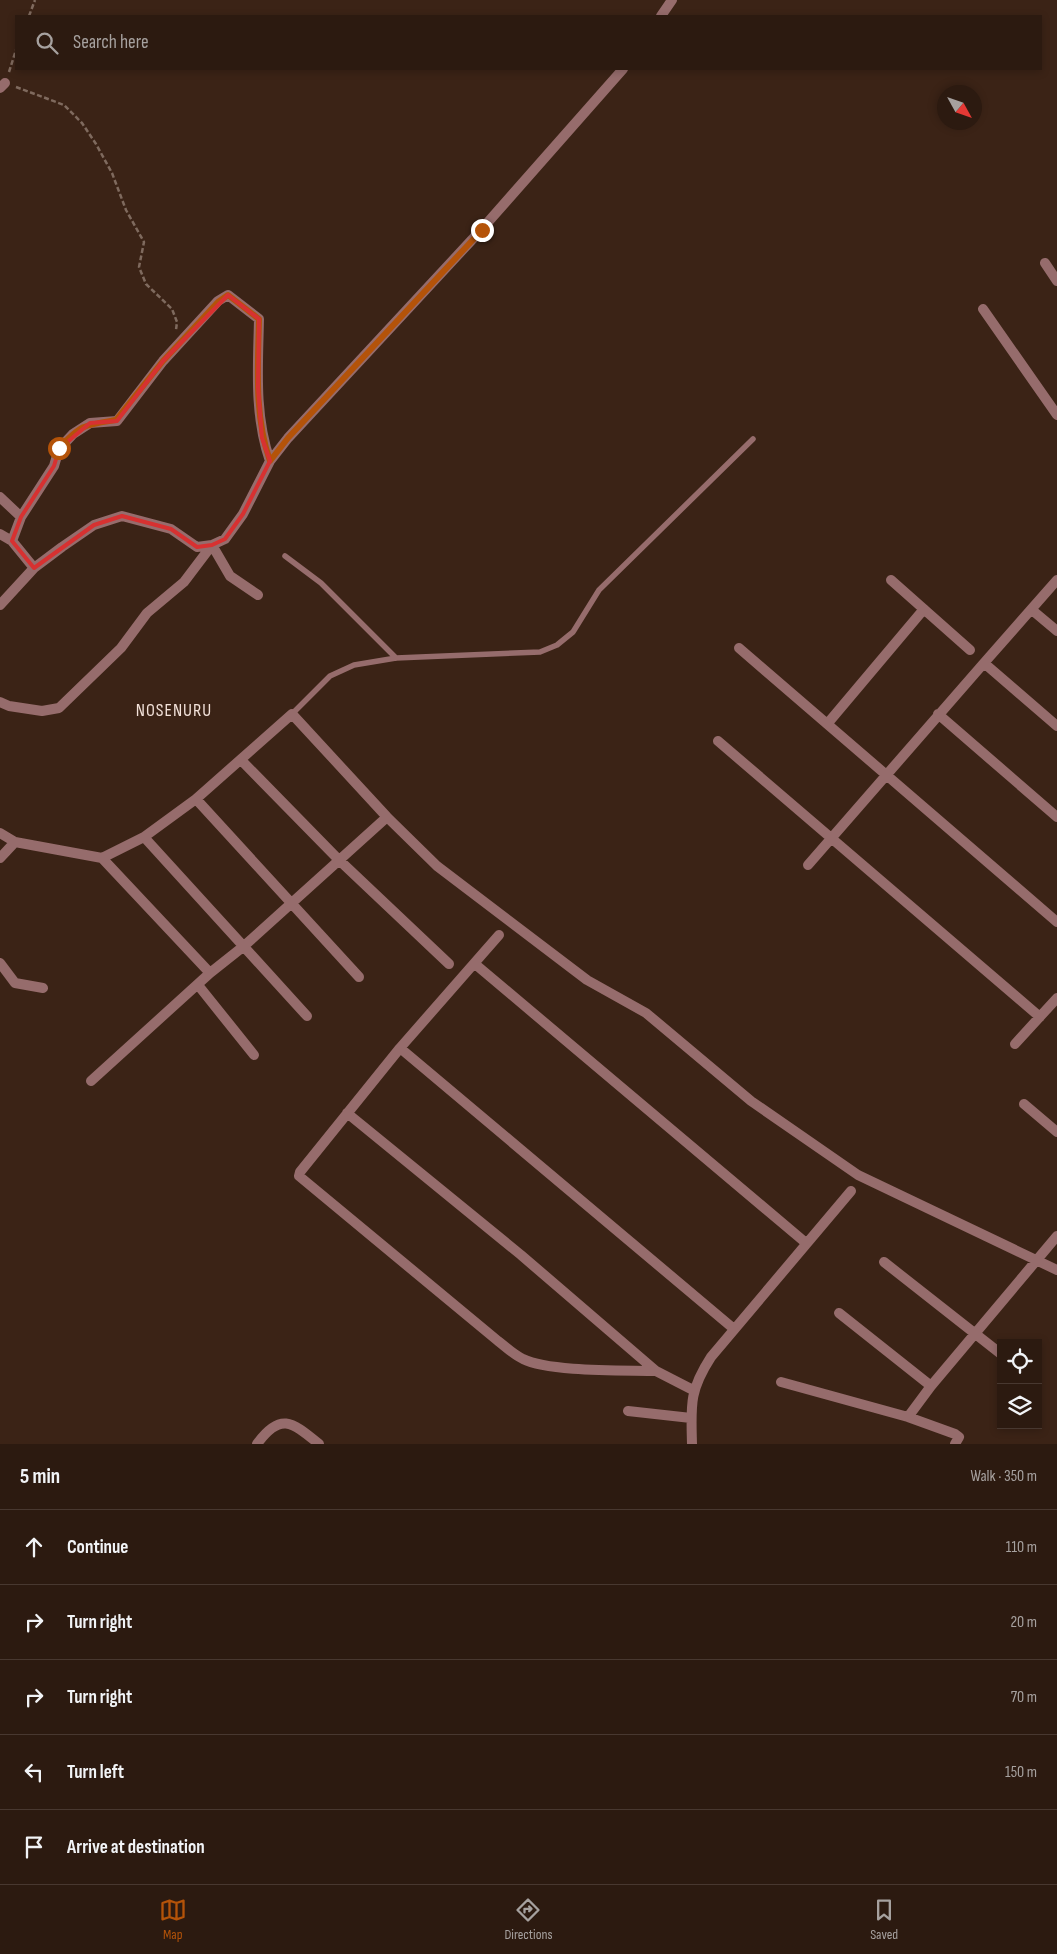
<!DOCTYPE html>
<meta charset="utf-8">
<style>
body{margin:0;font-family:"Sofia Sans Condensed",sans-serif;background:#38271e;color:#f1f3f6}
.controls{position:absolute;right:15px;bottom:15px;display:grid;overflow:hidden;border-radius:0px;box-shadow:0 2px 8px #0003}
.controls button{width:45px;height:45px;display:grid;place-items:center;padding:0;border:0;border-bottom:1px solid #483830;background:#2c1a10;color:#f1f3f6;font:25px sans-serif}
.compass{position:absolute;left:937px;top:85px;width:45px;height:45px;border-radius:50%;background:#2c1a10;box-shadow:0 2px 8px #0003;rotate:130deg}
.stop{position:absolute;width:15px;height:15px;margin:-11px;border:4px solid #b45309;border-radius:50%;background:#fff}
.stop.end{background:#b45309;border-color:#fff;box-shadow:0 1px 5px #0008}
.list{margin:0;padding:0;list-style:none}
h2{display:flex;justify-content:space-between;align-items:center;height:65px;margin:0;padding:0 20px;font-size:21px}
h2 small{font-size:16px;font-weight:400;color:#a6a19f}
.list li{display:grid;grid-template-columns:32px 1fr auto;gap:15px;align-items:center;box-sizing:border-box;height:75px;padding:0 20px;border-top:1px solid #483830}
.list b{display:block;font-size:19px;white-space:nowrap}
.list em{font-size:16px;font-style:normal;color:#a6a19f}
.icon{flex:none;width:28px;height:28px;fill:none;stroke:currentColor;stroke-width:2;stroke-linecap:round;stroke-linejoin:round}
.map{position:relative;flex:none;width:1057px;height:1444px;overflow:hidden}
.search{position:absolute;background:#2c1a10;box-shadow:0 2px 8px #0003;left:15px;right:15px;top:15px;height:55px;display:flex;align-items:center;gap:12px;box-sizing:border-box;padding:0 18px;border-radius:0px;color:#a6a19f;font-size:19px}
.sheet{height:440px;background:#2c1a10}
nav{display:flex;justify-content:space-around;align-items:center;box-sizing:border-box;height:70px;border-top:1px solid #483830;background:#2c1a10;font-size:14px;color:#a6a19f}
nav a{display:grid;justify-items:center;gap:2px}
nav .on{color:#b45309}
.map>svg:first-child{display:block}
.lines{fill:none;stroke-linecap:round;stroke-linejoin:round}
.path{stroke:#7f6a5e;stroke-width:2.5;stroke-dasharray:5 2.5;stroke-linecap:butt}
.service{stroke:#966c6c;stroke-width:5.5}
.minor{stroke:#966c6c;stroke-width:10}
.route{stroke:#b45309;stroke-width:6}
.marked{fill:none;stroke:#d73131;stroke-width:4;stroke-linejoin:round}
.labels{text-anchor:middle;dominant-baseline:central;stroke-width:4;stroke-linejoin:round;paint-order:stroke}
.quarter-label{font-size:18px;letter-spacing:1px;fill:#f3e2da;stroke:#3b2316}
</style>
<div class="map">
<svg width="1057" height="1444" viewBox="0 0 1057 1444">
<rect width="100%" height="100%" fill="#3b2316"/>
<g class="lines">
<path class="path" d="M 29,16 L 35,0
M 9,72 L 16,50
M 16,87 L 64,105 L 82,123 L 96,144 L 112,173 L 126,210 L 144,242 L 139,267 L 146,284 L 172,309 L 177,322 L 176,330"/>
<path class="service" d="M 285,556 L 321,583 L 396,658
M 292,714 L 330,676 L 354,665 L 396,658 L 540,652 L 557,645 L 573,632 L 599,590 L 753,439"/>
<path class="minor" d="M 661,16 L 672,0
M 0,88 L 5,83
M 1045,263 L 1057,281
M 983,309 L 1057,415
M 0,497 L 21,517
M 0,534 L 12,541
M 34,568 L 12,541 L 21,517 L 54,466 L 59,449 L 73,434 L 90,423 L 117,421 L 163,361 L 218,301 L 228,295 L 259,319 C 258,367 254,415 270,461
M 891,580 L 970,650
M 0,605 L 34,568 L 62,547 L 94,525 L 122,516 L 171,529 L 197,547 L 212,545 L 225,539 L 243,514 L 270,461 L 288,438 L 481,230 L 623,69
M 1032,610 L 1057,631
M 739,648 L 1057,922
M 984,663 L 1057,580
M 0,702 L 9,706 L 42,711 L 59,708 L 121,648 L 147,613 L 184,582 L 212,545 L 230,576 L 258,595
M 938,714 L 1057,817
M 828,723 L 924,609
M 718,741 L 1040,1017
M 241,760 L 338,859 L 449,964
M 196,799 L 359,977
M 0,833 L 15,842 L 102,858 L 144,837 L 196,799 L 292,714 L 387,817 L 437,866 L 587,980 L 646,1013 L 751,1101 L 858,1175 L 1057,1270
M 144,837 L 307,1016
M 0,858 L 15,842
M 102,858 L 210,973
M 808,865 L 984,663 L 1057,726
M 499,935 L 400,1048 L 300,1172 L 299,1176 L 498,1341 C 506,1347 514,1355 523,1359 C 549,1372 624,1370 656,1371
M 0,963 L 15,983 L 43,988
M 475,964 L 806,1243
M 198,985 L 254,1055
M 1015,1044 L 1057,998
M 400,1048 L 734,1329
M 91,1081 L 210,973 L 244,946 L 387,817
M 1024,1104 L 1057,1132
M 347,1113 L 521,1255 L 656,1371 L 693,1390
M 884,1262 L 1001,1354
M 839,1313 L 931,1386
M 781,1382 L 908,1417 L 955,1434 L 959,1437 L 955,1444
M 628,1411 L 691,1418
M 908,1417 L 931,1386 L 1057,1236
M 257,1444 C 281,1411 293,1423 319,1444
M 692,1444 C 691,1405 689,1391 711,1357 L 851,1191"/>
</g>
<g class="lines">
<path class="route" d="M 59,448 C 82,424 84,425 116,420 L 163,361 L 218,302 L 228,295 L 259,319 C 258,367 254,415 270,461 L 288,438 L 482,230"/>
</g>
<path class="marked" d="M 228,295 L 259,319 L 258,387 L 262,438 L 270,461 L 243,514 L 225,539 L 212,545 L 197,547 L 171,529 L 122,516 L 94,525 L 34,568 L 12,541 L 21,517 L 54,466 L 59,449 L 90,423 L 117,421 L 163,361 Z"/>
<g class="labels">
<g class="quarter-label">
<text x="174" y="710">NOSENURU</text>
</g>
</g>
</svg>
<div class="controls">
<button><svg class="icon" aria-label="locate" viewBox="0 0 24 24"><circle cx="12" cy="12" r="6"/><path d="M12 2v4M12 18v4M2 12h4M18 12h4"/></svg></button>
<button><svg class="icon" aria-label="layers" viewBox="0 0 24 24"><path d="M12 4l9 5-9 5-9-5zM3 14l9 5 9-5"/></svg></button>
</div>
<svg class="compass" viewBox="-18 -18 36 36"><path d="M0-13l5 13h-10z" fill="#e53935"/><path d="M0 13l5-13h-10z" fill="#a6a19f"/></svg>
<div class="stop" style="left:59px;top:448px"></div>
<div class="stop end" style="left:482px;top:230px"></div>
<div class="search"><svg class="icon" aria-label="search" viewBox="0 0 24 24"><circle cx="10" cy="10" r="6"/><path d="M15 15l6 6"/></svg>Search here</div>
</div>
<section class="sheet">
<h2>5 min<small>Walk · 350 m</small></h2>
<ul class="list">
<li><svg class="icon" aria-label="ahead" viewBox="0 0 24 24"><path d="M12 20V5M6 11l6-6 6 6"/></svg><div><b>Continue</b></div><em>110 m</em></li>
<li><svg class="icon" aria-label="right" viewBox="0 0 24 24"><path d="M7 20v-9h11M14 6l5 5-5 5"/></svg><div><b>Turn right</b></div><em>20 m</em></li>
<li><svg class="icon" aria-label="right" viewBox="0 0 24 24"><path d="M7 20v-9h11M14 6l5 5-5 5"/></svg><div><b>Turn right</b></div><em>70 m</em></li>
<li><svg class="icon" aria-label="left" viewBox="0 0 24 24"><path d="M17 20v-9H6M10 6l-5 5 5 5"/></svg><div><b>Turn left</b></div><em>150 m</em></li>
<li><svg class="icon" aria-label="arrive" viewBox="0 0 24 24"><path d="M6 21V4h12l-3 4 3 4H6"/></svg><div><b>Arrive at destination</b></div></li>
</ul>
</section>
<nav>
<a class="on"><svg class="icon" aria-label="map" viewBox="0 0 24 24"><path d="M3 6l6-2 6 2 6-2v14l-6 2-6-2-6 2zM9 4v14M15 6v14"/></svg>Map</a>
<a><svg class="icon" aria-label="directions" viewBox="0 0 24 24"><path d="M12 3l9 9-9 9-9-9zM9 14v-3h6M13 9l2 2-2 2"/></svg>Directions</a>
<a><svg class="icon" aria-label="saved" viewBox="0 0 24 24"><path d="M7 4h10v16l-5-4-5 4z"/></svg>Saved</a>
</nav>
